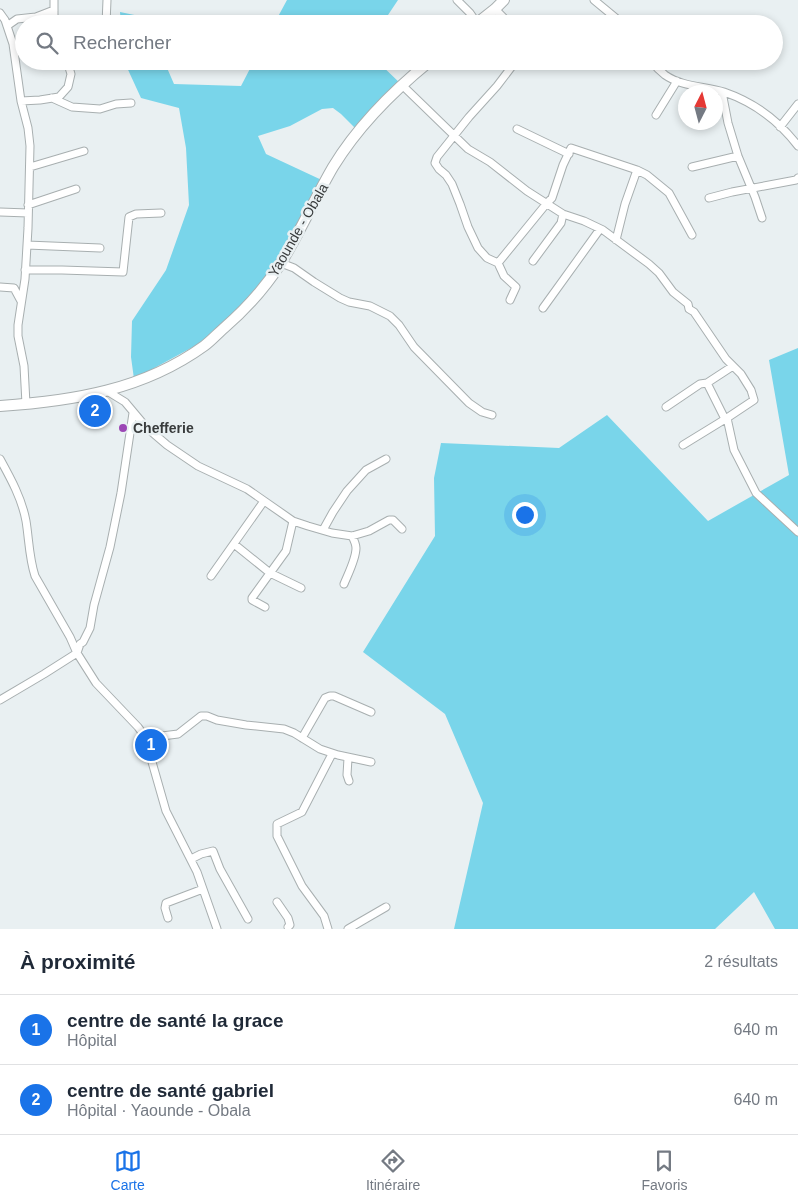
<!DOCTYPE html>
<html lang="fr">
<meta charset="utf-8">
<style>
body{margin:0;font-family:Arial,sans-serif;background:#f2f2f3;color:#1f2937}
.compass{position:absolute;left:678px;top:85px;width:45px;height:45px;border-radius:50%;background:#fff;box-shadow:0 2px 8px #0003;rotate:6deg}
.you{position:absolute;left:524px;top:514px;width:18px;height:18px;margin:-12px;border:4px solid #fff;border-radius:50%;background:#1a73e8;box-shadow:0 0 0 8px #1a73e833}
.badge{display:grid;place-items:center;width:32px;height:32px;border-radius:50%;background:#1a73e8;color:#fff;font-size:16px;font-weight:700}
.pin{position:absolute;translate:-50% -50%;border:2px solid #fff;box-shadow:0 1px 5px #0006}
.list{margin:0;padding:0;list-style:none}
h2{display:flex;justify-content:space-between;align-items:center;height:65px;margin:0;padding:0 20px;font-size:21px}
h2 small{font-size:16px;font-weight:400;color:#747a83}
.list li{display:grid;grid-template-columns:32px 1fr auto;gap:15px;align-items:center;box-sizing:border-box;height:70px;padding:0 20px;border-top:1px solid #e0e1e3}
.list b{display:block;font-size:19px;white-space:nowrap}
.list p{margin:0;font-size:16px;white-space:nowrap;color:#747a83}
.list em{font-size:16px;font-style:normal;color:#747a83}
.icon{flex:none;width:28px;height:28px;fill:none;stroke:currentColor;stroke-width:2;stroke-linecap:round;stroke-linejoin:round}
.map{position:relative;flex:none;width:798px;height:929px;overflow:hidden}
.search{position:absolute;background:#fff;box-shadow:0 2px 8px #0003;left:15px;right:15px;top:15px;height:55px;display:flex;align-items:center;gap:12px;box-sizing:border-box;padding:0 18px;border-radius:28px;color:#747a83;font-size:19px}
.sheet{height:205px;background:#fff}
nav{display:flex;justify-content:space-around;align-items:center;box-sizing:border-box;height:70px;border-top:1px solid #e0e1e3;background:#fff;font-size:14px;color:#747a83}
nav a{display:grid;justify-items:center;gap:2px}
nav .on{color:#1a73e8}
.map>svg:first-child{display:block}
.green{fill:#79d5ea}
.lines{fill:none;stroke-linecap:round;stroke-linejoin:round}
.minor-casing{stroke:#a8afb0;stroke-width:9}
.highway-casing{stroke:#a8afb0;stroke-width:12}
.minor{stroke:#fff;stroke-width:7}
.highway{stroke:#fff;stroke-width:10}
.poi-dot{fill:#9c47b5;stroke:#e9f0f2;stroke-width:2}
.labels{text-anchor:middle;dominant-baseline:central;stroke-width:5;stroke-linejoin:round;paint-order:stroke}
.street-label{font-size:14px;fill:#383b3c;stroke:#e9f0f2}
.poi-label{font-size:14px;font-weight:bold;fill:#383b3c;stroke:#e9f0f2;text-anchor:start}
</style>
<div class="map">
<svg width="798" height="929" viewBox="0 0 798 929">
<rect width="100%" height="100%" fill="#e9f0f2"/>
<path class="green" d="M 287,0 L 398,0 L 382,24 L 274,24 Z
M 120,12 L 144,17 L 147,24 L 121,24 Z
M 124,61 L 164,61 L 174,84 L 241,86 L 254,61 L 377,61 L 402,85 L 359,132 L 341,114 L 333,108 L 322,109 L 290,126 L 258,136 L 266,154 L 326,182 L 268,281 L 204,341 L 134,379 L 131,357 L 132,321 L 166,270 L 189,205 L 186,148 L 179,108 L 141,98 Z
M 798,348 L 798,929 L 775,929 L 754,892 L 715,929 L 454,929 L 483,803 L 445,714 L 363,652 L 435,536 L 434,478 L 441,443 L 559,448 L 607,415 L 708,521 L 789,475 L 769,360 Z"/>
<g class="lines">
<g class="minor-casing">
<path id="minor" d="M 54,0 L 54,15 L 56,24
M 457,0 L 470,13 L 477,23
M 594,0 L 623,24
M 495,9 L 510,24
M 0,13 L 5,20 L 13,44 L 21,101 L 28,128 L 30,146 L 28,228 L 25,279 L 18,325 L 18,336 L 24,366 L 26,404
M 106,24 L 107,0
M 7,26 L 17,19 L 36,17 L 54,10
M 651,61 C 655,66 660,71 665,75 C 682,87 705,86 724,92 C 753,102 779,121 798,146
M 402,85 L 468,149 L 490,162 L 527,191 L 563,214 L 584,221 L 603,230 L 649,264 L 659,273 L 673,292 L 688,304 L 689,309 L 694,312 L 726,359 L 741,374 L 751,390 L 754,400 L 727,418 L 734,450 L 756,493 L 798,532
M 722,92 L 728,123 L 738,156 L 755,197 L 762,218
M 52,98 L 72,107 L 100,109 L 116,104 L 131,103
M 21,101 L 40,100 L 59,97 L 68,87 L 71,74 L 67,61
M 656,115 L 677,81
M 780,127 L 798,104
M 517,129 L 569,154
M 30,167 L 84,151
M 692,167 L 738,156
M 709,198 L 732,192 L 796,180 L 798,178
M 28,205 L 76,189
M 0,212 L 28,213
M 616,240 L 625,204 L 637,170
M 27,245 L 100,248
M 533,261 L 561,223 L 563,214
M 281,263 L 294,268 L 314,282 L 340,298 L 349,302 L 370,306 L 390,316 L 399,325 L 414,347 L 469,403 L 482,412 L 492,415
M 498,263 L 547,203 L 552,198 L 563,165 L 571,148 L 637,170 L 647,175 L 669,193 L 692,235
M 25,270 L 62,270 L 123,272 L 129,217 L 136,214 L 161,213
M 0,287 L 14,288 L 21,301
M 510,300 L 516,287 L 504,276 L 498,263 L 487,258 L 478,248 L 468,227 L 460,204 L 452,184 L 446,175 L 439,169 L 435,163 L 437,157 L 469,117 L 497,86 L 513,65
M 543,308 L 600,229
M 707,383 L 725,419
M 107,391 L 125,402 L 146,427 L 167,445 L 198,466 L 247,489 L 293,521 L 308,526 L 332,533 L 352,536 L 369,531 L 389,520 L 393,520 L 402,529
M 666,407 L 700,384 L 707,383 L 733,366
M 683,445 L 727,418
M 0,459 C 11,479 22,499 26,521 C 29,539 29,558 35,576 L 70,637 L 77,653 L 96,683 L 138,727 L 146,738 L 146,741 L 166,811 L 197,872 L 217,929
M 323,530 L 333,512 L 347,491 L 366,470 L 386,459
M 234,544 L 270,573 L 301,588
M 211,576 L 264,501
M 344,584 C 348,574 356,559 356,548 C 356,544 354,540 352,536
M 265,607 L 252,600 L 252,598 L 286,551 L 293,521
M 0,700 L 44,674 L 77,653 L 80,644 L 83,642 L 90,628 L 94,605 L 110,547 L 121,493 L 133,413
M 146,738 L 178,734 L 201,716 L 207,716 L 217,720 L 246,725 L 284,729 L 294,733 L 320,749 L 338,755 L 371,762
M 302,738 L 325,698 L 330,696 L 334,696 L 371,712
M 348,758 L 347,775 L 349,781
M 191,859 L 201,854 L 213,851 L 220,869 L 248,919
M 277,902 L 288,918 L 290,925 L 288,927
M 168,918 L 165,908 L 166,903 L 203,889
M 328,929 L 324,916 L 302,886 L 277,836 L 277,824 L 302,812 L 332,754
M 348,929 L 386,907"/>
</g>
<g class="highway-casing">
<path id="highway" d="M 476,24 L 495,9 L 504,0
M 0,406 C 73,401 143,390 204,346 C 211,341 217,334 224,328 C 246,309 265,288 281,263 C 300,232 315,198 333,167 C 358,126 393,91 430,61"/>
</g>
<use href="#minor" class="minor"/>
<use href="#highway" class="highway"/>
</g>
<circle class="poi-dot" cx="123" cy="428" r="5"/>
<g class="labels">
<g class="street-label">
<text transform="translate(298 230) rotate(-60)">Yaounde - Obala</text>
</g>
<g class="poi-label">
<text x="133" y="428">Chefferie</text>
</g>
</g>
</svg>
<svg class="compass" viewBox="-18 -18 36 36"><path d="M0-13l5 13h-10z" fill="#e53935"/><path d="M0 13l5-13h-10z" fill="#747a83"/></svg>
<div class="you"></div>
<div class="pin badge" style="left:151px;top:745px">1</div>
<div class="pin badge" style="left:95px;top:411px">2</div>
<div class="search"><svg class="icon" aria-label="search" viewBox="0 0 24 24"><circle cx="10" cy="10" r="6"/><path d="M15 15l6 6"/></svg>Rechercher</div>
</div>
<section class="sheet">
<h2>À proximité<small>2 résultats</small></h2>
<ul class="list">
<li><span class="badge">1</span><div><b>centre de santé la grace</b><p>Hôpital</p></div><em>640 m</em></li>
<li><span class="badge">2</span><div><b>centre de santé gabriel</b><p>Hôpital · Yaounde - Obala</p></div><em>640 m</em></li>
</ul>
</section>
<nav>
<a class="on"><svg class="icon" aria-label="map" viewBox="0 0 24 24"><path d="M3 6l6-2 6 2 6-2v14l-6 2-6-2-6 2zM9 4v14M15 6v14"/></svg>Carte</a>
<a><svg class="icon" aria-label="directions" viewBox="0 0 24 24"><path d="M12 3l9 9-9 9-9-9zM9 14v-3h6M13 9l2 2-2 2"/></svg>Itinéraire</a>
<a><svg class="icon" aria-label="saved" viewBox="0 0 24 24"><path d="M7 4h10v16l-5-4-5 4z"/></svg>Favoris</a>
</nav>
